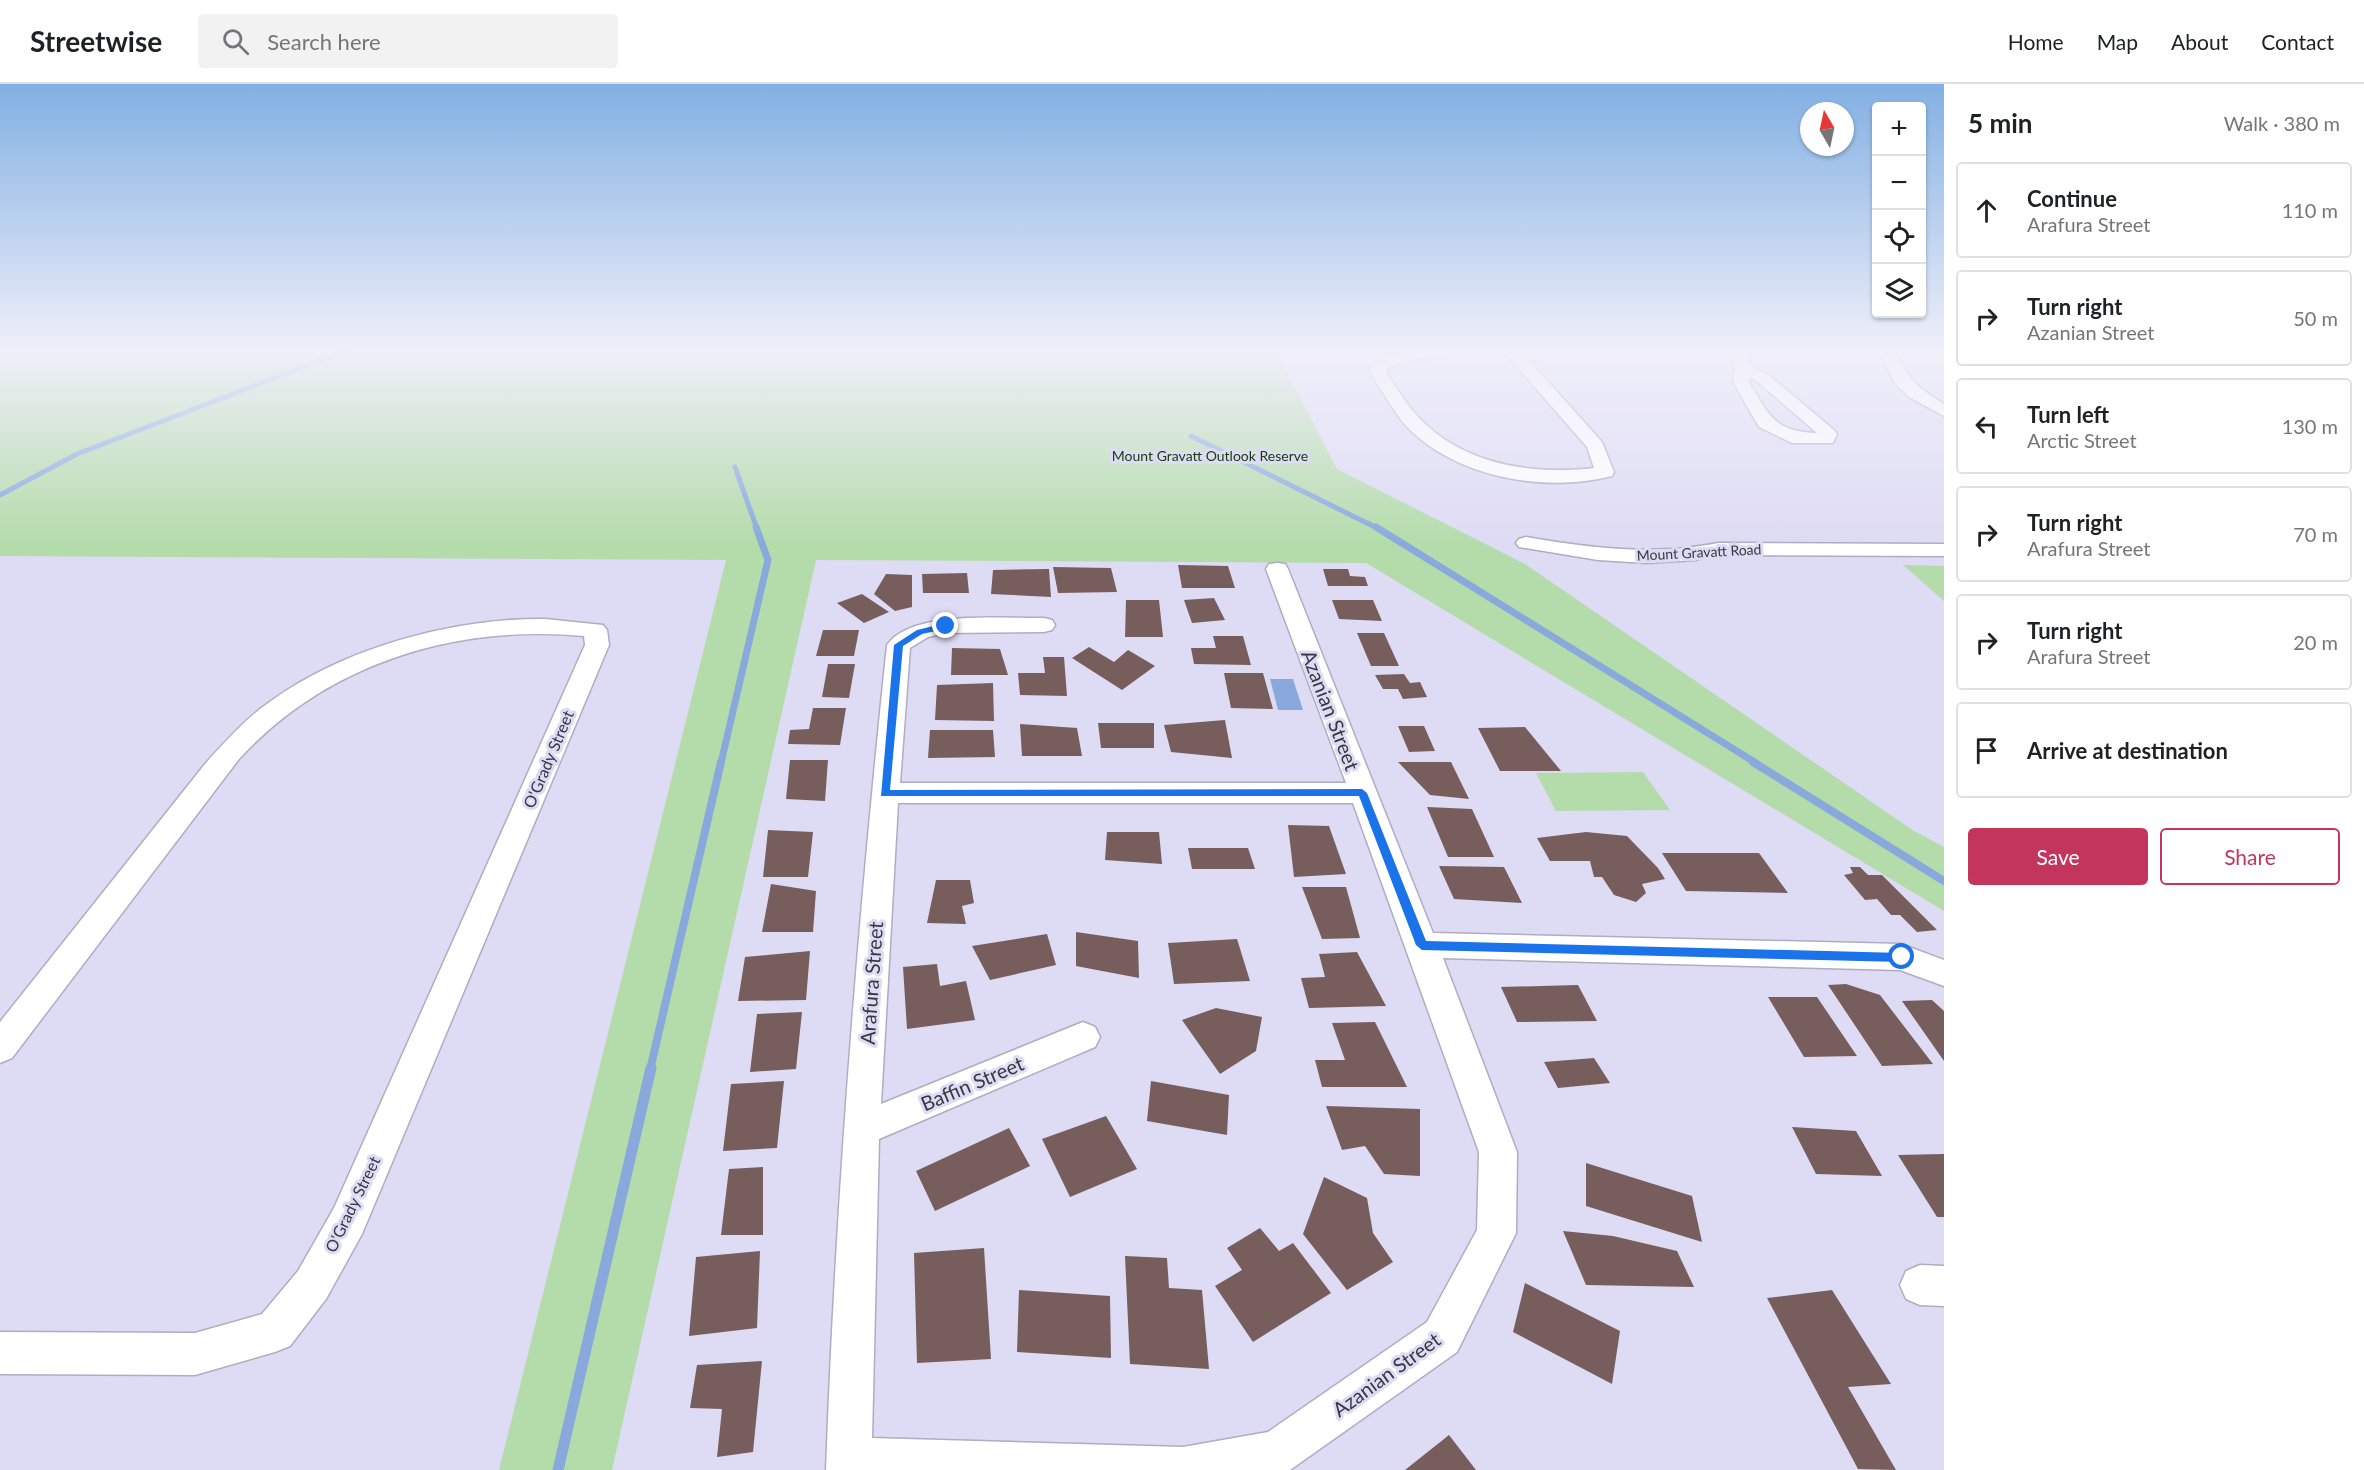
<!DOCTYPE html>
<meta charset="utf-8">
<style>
body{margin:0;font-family:Lato,sans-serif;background:#f2f2f2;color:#202124}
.controls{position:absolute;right:18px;top:18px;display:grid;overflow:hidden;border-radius:6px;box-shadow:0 2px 4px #0004}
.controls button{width:54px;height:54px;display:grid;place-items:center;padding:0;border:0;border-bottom:2px solid #e0e0e0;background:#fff;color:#202124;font:30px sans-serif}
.compass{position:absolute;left:1800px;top:18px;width:54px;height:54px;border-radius:50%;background:#fff;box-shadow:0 2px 4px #0004;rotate:351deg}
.stop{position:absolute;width:18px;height:18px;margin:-14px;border:4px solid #1a73e8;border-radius:50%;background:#fff}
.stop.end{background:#1a73e8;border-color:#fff;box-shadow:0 2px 6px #0008}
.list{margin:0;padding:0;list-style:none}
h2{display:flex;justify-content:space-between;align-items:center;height:78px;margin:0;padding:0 24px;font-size:26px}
h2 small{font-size:20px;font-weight:400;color:#757577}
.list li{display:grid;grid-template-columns:39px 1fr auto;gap:18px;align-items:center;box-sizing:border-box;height:96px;margin:0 12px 12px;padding:0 12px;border:2px solid #e0e0e0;border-radius:6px}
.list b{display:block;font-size:22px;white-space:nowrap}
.list p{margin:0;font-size:20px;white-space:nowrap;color:#757577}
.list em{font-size:20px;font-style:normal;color:#757577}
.actions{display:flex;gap:12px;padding:18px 24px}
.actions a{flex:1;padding:14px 0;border:2px solid #c4355e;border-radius:6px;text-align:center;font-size:21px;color:#c4355e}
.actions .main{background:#c4355e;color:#fff}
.icon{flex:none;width:33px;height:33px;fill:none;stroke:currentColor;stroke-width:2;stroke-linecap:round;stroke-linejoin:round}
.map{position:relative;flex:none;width:1944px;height:1386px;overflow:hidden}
header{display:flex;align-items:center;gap:36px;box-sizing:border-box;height:84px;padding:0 30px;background:#fff;border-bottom:2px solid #e0e0e0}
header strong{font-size:28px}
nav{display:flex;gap:33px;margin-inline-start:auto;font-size:21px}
.search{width:420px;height:54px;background:#f2f2f2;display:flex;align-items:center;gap:15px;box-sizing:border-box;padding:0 21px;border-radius:6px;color:#757577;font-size:22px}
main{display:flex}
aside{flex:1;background:#fff}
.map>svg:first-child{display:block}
.green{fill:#b4dcab}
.water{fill:#89a9dc}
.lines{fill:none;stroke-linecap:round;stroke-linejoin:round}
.stream-far3{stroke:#89a9dc;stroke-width:5}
.stream-far2{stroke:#89a9dc;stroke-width:7}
.stream-far1{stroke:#89a9dc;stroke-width:8}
.stream{stroke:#89a9dc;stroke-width:11}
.building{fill:#775e5d}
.minor-casing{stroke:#afacc3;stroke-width:3}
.minor{fill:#fff;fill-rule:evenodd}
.route{fill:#1a73e8}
.labels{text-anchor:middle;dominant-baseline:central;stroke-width:6;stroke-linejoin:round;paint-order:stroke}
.far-park-label{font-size:14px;fill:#18410e;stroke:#dedbf4}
.far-street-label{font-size:14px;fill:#393741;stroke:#dedbf4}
.street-label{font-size:16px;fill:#393741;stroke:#dedbf4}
.near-street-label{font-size:20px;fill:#393741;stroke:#dedbf4}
</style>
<header>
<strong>Streetwise</strong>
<div class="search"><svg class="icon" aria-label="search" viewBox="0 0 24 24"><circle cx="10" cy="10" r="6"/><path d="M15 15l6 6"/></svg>Search here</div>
<nav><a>Home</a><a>Map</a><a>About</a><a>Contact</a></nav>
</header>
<main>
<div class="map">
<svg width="1944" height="1386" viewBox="0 0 1944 1386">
<rect width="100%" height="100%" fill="#dedbf4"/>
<path class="green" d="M 0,265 L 1275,265 L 1337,385 L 1525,480 L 1914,747 L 1944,763 L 1944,827 L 1366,479 L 816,476 L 612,1386 L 499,1386 L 726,476 L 0,472 Z
M 1903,481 L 1944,482 L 1944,517 Z
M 1643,688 L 1670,726 L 1556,727 L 1536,689 Z"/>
<path class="water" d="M 1270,595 L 1293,595 L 1303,626 L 1278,626 Z"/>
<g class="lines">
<path class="stream-far3" d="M 1191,352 L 1379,445
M 735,383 L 757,445
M 0,411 L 77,370 L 350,265"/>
<path class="stream-far2" d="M 1376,443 L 1756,679
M 721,679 L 768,476 L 756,443"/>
<path class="stream-far1" d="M 1753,678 L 1944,797
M 650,986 L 721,678"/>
<path class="stream" d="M 558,1386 L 651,984"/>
</g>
<path class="building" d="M 1178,481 L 1228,482 L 1235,504 L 1182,504 Z
M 1053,483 L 1111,484 L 1117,508 L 1058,509 Z
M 1049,485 L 1051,513 L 991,510 L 993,486 Z
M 1323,485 L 1348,485 L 1350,492 L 1365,493 L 1368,502 L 1328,502 Z
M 967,489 L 969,509 L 923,509 L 922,490 Z
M 886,490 L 912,491 L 912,523 L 895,527 L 874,510 Z
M 862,510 L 889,528 L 864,539 L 837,519 Z
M 1214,514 L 1225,536 L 1192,539 L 1184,516 Z
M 1126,516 L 1159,516 L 1163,553 L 1125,553 Z
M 1332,516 L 1373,516 L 1382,537 L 1339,535 Z
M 823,546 L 859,546 L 854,572 L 816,572 Z
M 1357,549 L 1384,549 L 1399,582 L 1371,582 Z
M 1213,552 L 1243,552 L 1251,581 L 1194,580 L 1191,564 L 1216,564 Z
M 1089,563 L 1114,578 L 1128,566 L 1155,582 L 1122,606 L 1072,574 Z
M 952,564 L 1000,565 L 1008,591 L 951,591 Z
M 1043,573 L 1064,573 L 1067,612 L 1020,611 L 1018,589 L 1045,589 Z
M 828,580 L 855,580 L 849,614 L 822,613 Z
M 1224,589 L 1263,589 L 1273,625 L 1231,624 Z
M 1404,590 L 1410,599 L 1420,598 L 1427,613 L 1403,615 L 1398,605 L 1383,605 L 1375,591 Z
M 993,599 L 994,637 L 935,636 L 937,601 Z
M 813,624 L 846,624 L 840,661 L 788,660 L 790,646 L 809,645 Z
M 1225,636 L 1232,674 L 1171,668 L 1164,641 Z
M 1098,639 L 1154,639 L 1154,664 L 1101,664 Z
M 1020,640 L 1077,644 L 1082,672 L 1022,672 Z
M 1398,642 L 1424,642 L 1435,667 L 1409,668 Z
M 1525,643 L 1561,687 L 1500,687 L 1478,644 Z
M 930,646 L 993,646 L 995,673 L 928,674 Z
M 790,676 L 828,676 L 825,717 L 786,715 Z
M 1398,678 L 1451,678 L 1469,715 L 1430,711 Z
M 1427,723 L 1472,725 L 1494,773 L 1448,773 Z
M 1288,741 L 1329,742 L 1346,790 L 1294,793 Z
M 768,746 L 813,748 L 808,793 L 763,793 Z
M 1107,748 L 1159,748 L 1162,780 L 1105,776 Z
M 1586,748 L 1627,752 L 1658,784 L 1665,795 L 1642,800 L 1646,809 L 1636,818 L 1614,811 L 1602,793 L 1594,793 L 1590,777 L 1550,777 L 1537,754 Z
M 1188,764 L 1248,764 L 1255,785 L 1192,785 Z
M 1662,769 L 1759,769 L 1788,809 L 1686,807 Z
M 1439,782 L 1504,783 L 1522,819 L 1454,815 Z
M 1850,783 L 1860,783 L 1868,791 L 1882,791 L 1937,846 L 1917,848 L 1900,831 L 1891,831 L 1877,815 L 1865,816 L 1844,791 L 1853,789 Z
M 936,796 L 970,796 L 974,819 L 962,822 L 966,840 L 927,839 Z
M 771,800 L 816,807 L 813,848 L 762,848 Z
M 1302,803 L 1346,803 L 1360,854 L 1322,855 Z
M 1076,848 L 1138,857 L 1139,894 L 1076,882 Z
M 1047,850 L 1056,881 L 990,896 L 972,862 Z
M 1237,855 L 1250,897 L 1174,900 L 1168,859 Z
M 810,867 L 806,916 L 738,917 L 745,873 Z
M 1357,868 L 1386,922 L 1309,924 L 1301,894 L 1325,893 L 1319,870 Z
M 937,880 L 940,902 L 966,897 L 975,936 L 907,945 L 903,883 Z
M 1846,900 L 1880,911 L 1933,980 L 1882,982 L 1828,901 Z
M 1578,901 L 1597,937 L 1517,938 L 1501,903 Z
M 1768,913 L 1817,913 L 1857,972 L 1804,973 Z
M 1932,916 L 1944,927 L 1944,977 L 1902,917 Z
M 1216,924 L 1262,933 L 1256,967 L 1220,990 L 1182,936 Z
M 802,928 L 796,985 L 750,988 L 757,930 Z
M 1375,938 L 1407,1003 L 1322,1003 L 1315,976 L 1345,976 L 1332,939 Z
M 1594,974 L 1610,999 L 1558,1004 L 1544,978 Z
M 784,997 L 777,1064 L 723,1067 L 731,1000 Z
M 1151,997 L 1229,1011 L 1227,1051 L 1147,1037 Z
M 1326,1022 L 1420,1025 L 1420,1092 L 1384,1090 L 1365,1062 L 1342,1066 Z
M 1106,1032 L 1137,1085 L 1070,1113 L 1042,1055 Z
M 1792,1043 L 1856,1047 L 1882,1092 L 1816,1090 Z
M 1009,1044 L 1030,1082 L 935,1127 L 916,1087 Z
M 1944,1070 L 1944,1133 L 1937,1133 L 1898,1071 Z
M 1586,1079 L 1692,1112 L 1702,1158 L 1586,1122 Z
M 763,1083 L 763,1151 L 721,1151 L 729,1085 Z
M 1324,1093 L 1367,1114 L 1373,1149 L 1393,1178 L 1347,1206 L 1303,1150 Z
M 1260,1144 L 1279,1167 L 1293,1159 L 1331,1209 L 1253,1258 L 1215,1202 L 1242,1186 L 1227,1164 Z
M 1563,1147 L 1613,1152 L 1677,1167 L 1694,1203 L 1586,1201 Z
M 984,1164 L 991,1275 L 917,1279 L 914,1169 Z
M 760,1167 L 757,1244 L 689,1252 L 696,1173 Z
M 1125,1172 L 1167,1174 L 1169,1204 L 1202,1206 L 1209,1285 L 1130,1280 Z
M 1525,1199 L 1620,1247 L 1612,1300 L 1513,1248 Z
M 1019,1206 L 1110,1212 L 1111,1274 L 1017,1268 Z
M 1832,1206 L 1891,1300 L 1848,1303 L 1896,1386 L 1858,1385 L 1767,1214 Z
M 762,1277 L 753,1368 L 717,1373 L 722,1325 L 690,1324 L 697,1281 Z
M 1449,1351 L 1476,1386 L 1405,1386 Z"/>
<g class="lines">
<g class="minor-casing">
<path id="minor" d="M 1422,265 L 1456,265 C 1444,278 1405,271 1386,286 C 1391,298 1399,307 1406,318 C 1449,378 1525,392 1594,384 L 1587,363 L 1512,277 L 1498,265 L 1516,265 L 1524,271 L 1602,358 L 1614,388 L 1612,392 C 1545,409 1457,394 1407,343 C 1401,337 1396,328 1391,321 C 1383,309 1375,298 1370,285 L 1384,272 Z
M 1729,265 L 1745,265 L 1750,280 L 1771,293 L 1834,346 L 1837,350 L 1833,359 L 1792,359 L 1759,343 L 1733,298 L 1735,282 ZM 1750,293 L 1759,299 L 1817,349 C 1774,348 1769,331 1749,298 Z
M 1878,265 L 1894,265 C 1909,296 1914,301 1944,320 L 1944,332 L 1909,313 L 1894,298 Z
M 1526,453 C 1590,464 1653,472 1718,459 L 1944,460 L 1944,472 L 1718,471 L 1695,476 L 1647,479 L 1598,476 L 1519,463 L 1516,459 L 1519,455 Z
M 1277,479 L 1285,480 L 1288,485 L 1433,849 L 1901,860 L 1944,876 L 1944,902 L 1900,886 L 1443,874 L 1517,1068 L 1516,1149 L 1457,1268 L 1290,1386 L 826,1386 C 836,1110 858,835 887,561 C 912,525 1004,535 1044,534 L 1052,536 L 1055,541 L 1052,546 L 1044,548 L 946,549 L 928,553 L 910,564 L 900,699 L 1346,699 L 1266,485 L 1269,480 ZM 898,719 L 1353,719 L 1479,1068 L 1477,1146 L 1427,1238 L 1268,1348 L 1183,1363 L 872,1354 L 879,1055 L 1095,963 L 1100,953 L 1095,943 L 1083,938 L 881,1020 Z
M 545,535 L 603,541 L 607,546 L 609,561 L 362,1150 L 326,1215 L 290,1262 L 275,1268 L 195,1291 L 0,1290 L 0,1248 L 195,1249 L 262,1230 L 298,1187 L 334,1124 L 585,561 L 584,552 C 456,540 327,579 239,675 L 12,974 L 0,979 L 0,938 L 205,680 C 226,657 246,634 271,617 C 346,563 454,534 545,535 Z
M 1920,1181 L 1944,1182 L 1944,1222 L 1920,1221 L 1906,1215 L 1900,1201 L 1906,1187 Z"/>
</g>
<use href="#minor" class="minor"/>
</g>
<linearGradient id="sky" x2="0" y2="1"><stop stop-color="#82b0e3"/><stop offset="0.58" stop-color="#f0effa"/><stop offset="1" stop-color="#f0effa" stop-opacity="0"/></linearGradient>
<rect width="1944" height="459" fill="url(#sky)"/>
<path class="route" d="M 946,539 L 949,540 L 949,544 L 922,550 L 903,562 L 890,706 L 1362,705 L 1367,709 L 1426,857 L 1902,869 L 1907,873 L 1902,878 L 1422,866 L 1416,861 L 1359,712 L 881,712 L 894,561 L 917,546 Z"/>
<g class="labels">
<g class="far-park-label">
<text x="1210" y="371">Mount Gravatt Outlook Reserve</text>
</g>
<g class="far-street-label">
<text transform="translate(1699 468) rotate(-3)">Mount Gravatt Road</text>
</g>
<g class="street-label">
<text transform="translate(548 675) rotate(-67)">O'Grady Street</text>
<text transform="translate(352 1120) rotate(-64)">O'Grady Street</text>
</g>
<g class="near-street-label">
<text transform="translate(1331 626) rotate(69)">Azanian Street</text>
<text transform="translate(871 899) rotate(-86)">Arafura Street</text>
<text transform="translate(972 999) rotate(-23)">Baffin Street</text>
<text transform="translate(1386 1290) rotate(-36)">Azanian Street</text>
</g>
</g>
</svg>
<div class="controls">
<button>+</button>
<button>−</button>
<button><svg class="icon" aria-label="locate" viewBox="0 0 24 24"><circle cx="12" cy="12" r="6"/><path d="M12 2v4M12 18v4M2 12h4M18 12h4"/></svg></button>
<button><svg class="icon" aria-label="layers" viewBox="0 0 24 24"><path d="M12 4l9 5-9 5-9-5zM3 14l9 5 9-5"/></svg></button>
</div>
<svg class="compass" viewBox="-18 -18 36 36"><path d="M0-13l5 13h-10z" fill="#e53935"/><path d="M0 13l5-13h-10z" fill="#757577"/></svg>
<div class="stop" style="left:1902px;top:873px"></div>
<div class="stop end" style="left:946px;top:542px"></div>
</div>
<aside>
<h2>5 min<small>Walk · 380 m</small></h2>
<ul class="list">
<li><svg class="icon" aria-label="ahead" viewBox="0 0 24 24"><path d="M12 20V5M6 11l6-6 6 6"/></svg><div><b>Continue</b><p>Arafura Street</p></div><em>110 m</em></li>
<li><svg class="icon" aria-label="right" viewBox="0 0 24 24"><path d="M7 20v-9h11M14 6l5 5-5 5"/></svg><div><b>Turn right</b><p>Azanian Street</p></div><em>50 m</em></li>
<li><svg class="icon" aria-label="left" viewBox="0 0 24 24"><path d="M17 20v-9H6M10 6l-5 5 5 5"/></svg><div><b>Turn left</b><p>Arctic Street</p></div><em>130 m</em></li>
<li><svg class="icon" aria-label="right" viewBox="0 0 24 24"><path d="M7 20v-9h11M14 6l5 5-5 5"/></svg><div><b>Turn right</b><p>Arafura Street</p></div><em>70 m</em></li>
<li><svg class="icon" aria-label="right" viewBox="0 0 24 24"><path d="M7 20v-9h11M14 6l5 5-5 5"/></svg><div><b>Turn right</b><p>Arafura Street</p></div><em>20 m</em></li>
<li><svg class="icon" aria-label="arrive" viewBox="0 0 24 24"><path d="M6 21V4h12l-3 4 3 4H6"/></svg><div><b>Arrive at destination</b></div></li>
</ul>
<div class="actions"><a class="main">Save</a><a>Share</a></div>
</aside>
</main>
